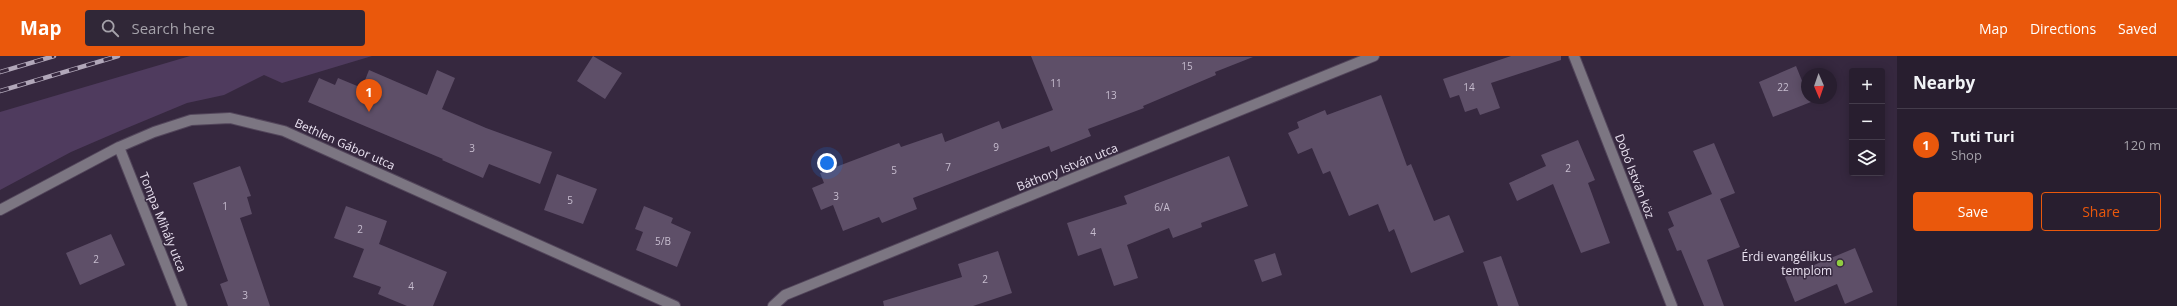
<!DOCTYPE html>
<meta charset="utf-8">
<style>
body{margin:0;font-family:"Open Sans",sans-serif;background:#302737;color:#f1f3f6}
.controls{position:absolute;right:12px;top:12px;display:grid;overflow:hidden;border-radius:4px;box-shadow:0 2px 10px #0003}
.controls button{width:36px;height:36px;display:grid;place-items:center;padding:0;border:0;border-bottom:1px solid #443c4b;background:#281e2f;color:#f1f3f6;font:20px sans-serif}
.compass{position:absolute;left:1801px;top:12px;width:36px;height:36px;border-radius:50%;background:#281e2f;box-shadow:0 2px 10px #0003;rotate:178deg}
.you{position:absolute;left:827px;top:107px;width:14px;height:14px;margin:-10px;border:3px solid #fff;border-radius:50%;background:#1a73e8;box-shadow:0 0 0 6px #1a73e833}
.badge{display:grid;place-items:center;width:26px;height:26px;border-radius:50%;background:#ea580c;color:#fff;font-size:13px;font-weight:700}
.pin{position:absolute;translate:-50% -33px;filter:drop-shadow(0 1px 2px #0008)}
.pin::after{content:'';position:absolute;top:21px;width:14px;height:12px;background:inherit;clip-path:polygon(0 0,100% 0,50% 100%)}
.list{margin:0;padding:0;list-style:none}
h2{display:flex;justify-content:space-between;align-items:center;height:52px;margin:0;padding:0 16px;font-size:17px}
h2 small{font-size:13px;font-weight:400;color:#a5a2aa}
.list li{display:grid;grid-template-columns:26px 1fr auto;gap:12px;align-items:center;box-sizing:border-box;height:72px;padding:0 16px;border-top:1px solid #443c4b}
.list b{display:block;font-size:15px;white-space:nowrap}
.list p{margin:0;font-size:13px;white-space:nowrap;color:#a5a2aa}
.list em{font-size:13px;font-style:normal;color:#a5a2aa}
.actions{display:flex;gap:8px;padding:12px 16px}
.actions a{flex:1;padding:9px 0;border:1px solid #ea580c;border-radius:4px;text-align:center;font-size:14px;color:#ea580c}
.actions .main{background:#ea580c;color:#fff}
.icon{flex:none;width:22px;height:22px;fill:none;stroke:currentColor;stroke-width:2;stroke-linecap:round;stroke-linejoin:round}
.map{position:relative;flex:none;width:1897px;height:250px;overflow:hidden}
header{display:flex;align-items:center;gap:24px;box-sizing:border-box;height:56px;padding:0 20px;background:#ea580c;color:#fff}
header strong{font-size:19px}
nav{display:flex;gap:22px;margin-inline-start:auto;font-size:14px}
.search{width:280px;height:36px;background:#302737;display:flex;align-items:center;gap:10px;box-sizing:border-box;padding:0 14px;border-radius:4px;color:#a5a2aa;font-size:15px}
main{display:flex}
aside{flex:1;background:#281e2f}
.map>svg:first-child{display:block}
.green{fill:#4f3b5e}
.building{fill:#5e4f68}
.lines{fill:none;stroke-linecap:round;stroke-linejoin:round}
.minor-casing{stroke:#53465b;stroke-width:12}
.minor{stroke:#7c7682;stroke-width:10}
.rail-casing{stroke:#b1a7b9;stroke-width:4.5}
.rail{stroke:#36283f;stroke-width:3;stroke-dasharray:9;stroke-linecap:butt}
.poi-dot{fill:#90cd41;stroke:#36283f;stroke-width:1.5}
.labels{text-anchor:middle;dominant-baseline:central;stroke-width:3;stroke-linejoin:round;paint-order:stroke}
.number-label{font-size:10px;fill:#c7bdcf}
.street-label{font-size:12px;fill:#eae2f1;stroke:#36283f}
.poi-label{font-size:12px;fill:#eae2f1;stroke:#36283f;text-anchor:end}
</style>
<header>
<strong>Map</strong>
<div class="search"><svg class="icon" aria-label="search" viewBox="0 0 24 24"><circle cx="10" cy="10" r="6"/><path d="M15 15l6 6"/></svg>Search here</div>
<nav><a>Map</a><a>Directions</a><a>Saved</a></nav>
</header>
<main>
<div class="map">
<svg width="1897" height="250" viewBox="0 0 1897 250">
<rect width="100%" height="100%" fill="#36283f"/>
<path class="green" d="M 190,0 L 372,0 L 282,27 L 264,19 L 224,39 L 187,47 L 122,74 L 71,96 L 0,134 L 0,56 Z"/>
<path class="building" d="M 593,0 L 622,17 L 605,43 L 577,25 Z
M 1031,0 L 1253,1 L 1215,16 L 1216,19 L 1143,50 L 1144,52 L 1088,73 L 1091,80 L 1051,96 L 1049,90 L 913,142 L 917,153 L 882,167 L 879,161 L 843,175 L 833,149 L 821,154 L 812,132 L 824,127 L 820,117 L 899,87 L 901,91 L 942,77 L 945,86 L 999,65 L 1002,73 L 1053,54 Z
M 1511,0 L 1561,0 L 1561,4 L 1491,27 L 1500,52 L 1480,59 L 1477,52 L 1465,56 L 1459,39 L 1450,42 L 1443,23 Z
M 1796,10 L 1807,37 L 1807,42 L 1809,42 L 1811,46 L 1773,61 L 1759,26 Z
M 369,14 L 427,39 L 437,14 L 455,22 L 442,53 L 486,72 L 552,96 L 540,128 L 489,108 L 483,122 L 442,104 L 443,103 L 308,46 L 319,22 L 335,29 L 338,22 L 362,32 Z
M 1381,39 L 1407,110 L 1411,108 L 1434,165 L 1449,159 L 1464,196 L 1411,217 L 1394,173 L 1389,176 L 1378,148 L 1349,160 L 1330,115 L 1323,118 L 1312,92 L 1298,98 L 1288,77 L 1299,72 L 1297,66 L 1325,54 L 1327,59 Z
M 1578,84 L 1595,124 L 1588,127 L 1610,187 L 1581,197 L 1553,128 L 1517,145 L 1509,127 L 1546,110 L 1541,99 Z
M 1714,87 L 1735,137 L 1720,143 L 1740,191 L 1707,204 L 1724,250 L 1704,250 L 1681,194 L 1677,195 L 1668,173 L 1674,170 L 1668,156 L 1712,138 L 1693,95 Z
M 1229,100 L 1248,150 L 1201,167 L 1202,171 L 1173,182 L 1169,172 L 1127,189 L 1138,222 L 1114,230 L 1101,192 L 1078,200 L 1067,167 L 1127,148 L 1124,140 Z
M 240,110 L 251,140 L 247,141 L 252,158 L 240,162 L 270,250 L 228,250 L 220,228 L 228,225 L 193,127 Z
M 557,118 L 597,133 L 583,168 L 544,154 Z
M 346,150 L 387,165 L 379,188 L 447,216 L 433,250 L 407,250 L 378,238 L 381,231 L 353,221 L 364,193 L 334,182 Z
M 644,150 L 673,162 L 671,167 L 691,176 L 677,211 L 636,194 L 643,176 L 635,173 Z
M 111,178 L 125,209 L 80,229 L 66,197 Z
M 1855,192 L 1873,236 L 1845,248 L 1837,228 L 1795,246 L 1785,221 Z
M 998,195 L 1012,237 L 973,250 L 884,250 L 883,245 L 962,221 L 958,208 Z
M 1275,197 L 1282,219 L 1262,226 L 1254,204 Z
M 1501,200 L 1519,250 L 1498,250 L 1483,206 Z"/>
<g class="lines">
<g class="minor-casing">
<path id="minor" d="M 1574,0 L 1672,250
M 119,91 L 182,250
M 0,154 L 119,91 L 154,76 L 191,64 L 230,62 L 284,75 L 675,250
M 773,250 L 785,239 L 1374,0"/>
</g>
<use href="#minor" class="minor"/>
<g class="rail-casing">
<path id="rail" d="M 0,16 L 54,0
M 0,35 L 118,0"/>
</g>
<use href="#rail" class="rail"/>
</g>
<circle class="poi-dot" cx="1840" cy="207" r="4"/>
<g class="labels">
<g class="number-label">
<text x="1187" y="10">15</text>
<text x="1056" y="27">11</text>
<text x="1469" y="31">14</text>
<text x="1783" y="31">22</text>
<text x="1111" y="39">13</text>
<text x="996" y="91">9</text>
<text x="472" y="92">3</text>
<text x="948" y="111">7</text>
<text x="1568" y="112">2</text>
<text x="894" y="114">5</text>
<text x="836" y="140">3</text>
<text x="570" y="144">5</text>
<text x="225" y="150">1</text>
<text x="1162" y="151">6/A</text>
<text x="360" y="173">2</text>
<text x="1093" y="176">4</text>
<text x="663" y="185">5/B</text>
<text x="96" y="203">2</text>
<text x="985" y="223">2</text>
<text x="411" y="230">4</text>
<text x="245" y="239">3</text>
</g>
<g class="street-label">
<text transform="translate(345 88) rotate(24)">Bethlen Gábor utca</text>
<text transform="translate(1067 111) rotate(-22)">Báthory István utca</text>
<text transform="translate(1635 120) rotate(69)">Dobó István köz</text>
<text transform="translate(163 166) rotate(68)">Tompa Mihály utca</text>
</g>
<g class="poi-label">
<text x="1832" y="200">Érdi evangélikus<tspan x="1832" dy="14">templom</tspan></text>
</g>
</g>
</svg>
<div class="controls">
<button>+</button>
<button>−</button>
<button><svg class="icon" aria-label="layers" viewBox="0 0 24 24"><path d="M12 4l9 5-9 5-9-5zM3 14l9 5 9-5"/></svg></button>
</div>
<svg class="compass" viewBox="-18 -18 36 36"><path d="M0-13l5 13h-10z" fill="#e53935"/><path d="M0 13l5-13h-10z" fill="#a5a2aa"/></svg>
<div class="you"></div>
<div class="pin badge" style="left:369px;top:56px">1</div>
</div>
<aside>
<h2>Nearby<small></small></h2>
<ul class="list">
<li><span class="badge">1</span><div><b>Tuti Turi</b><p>Shop</p></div><em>120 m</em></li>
</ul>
<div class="actions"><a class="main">Save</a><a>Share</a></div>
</aside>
</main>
